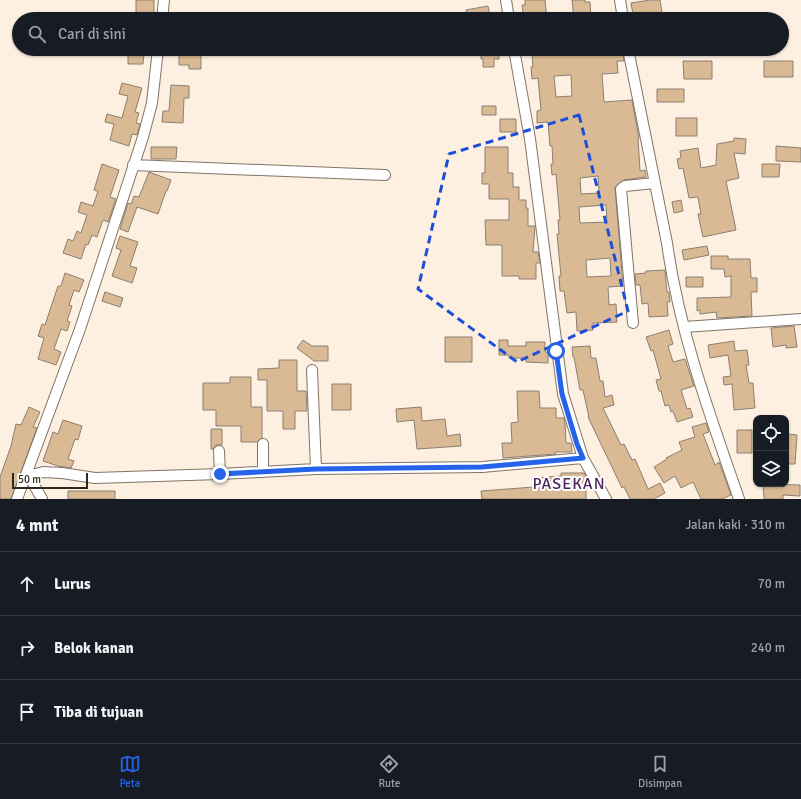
<!DOCTYPE html>
<html lang="id">
<meta charset="utf-8">
<style>
body{margin:0;font-family:Signika,sans-serif;background:#242831;color:#f1f3f6}
.controls{position:absolute;right:12px;bottom:12px;display:grid;overflow:hidden;border-radius:8px;box-shadow:0 1px 3px #0004}
.controls button{width:36px;height:36px;display:grid;place-items:center;padding:0;border:0;border-bottom:1px solid #363941;background:#171b24;color:#f1f3f6;font:20px sans-serif}
.scale{position:absolute;left:12px;bottom:10px;width:76px;box-sizing:border-box;padding-left:4px;border:2px solid #2d2822;border-top:0;font-size:11px;line-height:14px;white-space:nowrap;color:#2d2822;-webkit-text-stroke:3px #fff;paint-order:stroke}
.stop{position:absolute;width:12px;height:12px;margin:-9px;border:3px solid #2563eb;border-radius:50%;background:#fff}
.stop.end{background:#2563eb;border-color:#fff;box-shadow:0 1px 4px #0008}
.list{margin:0;padding:0;list-style:none}
h2{display:flex;justify-content:space-between;align-items:center;height:52px;margin:0;padding:0 16px;font-size:17px}
h2 small{font-size:13px;font-weight:400;color:#9ea1a6}
.list li{display:grid;grid-template-columns:26px 1fr auto;gap:12px;align-items:center;box-sizing:border-box;height:64px;padding:0 16px;border-top:1px solid #363941}
.list b{display:block;font-size:15px;white-space:nowrap}
.list em{font-size:13px;font-style:normal;color:#9ea1a6}
.icon{flex:none;width:22px;height:22px;fill:none;stroke:currentColor;stroke-width:2;stroke-linecap:round;stroke-linejoin:round}
.map{position:relative;flex:none;width:801px;height:499px;overflow:hidden}
.search{position:absolute;background:#171b24;box-shadow:0 1px 3px #0004;left:12px;right:12px;top:12px;height:44px;display:flex;align-items:center;gap:10px;box-sizing:border-box;padding:0 14px;border-radius:22px;color:#9ea1a6;font-size:15px}
.sheet{height:244px;background:#171b24}
nav{display:flex;justify-content:space-around;align-items:center;box-sizing:border-box;height:56px;border-top:1px solid #363941;background:#171b24;font-size:11px;color:#9ea1a6}
nav a{display:grid;justify-items:center;gap:2px}
nav .on{color:#2563eb}
.map>svg:first-child{display:block}
.building{fill:#daba94;stroke:#8b7f71;fill-rule:evenodd}
.lines{fill:none;stroke-linecap:round;stroke-linejoin:round}
.street-casing{stroke:#807467;stroke-width:12}
.street{stroke:#fff;stroke-width:10}
.route{stroke:#2563eb;stroke-width:5}
.marked{fill:none;stroke:#1d4ed8;stroke-width:3;stroke-dasharray:8 5;stroke-linejoin:round}
.labels{text-anchor:middle;dominant-baseline:central;stroke-width:4;stroke-linejoin:round;paint-order:stroke}
.quarter-label{font-size:16px;letter-spacing:1px;fill:#4a255c;stroke:#fff}
</style>
<div class="map">
<svg width="801" height="499" viewBox="0 0 801 499">
<rect width="100%" height="100%" fill="#fdf0e1"/>
<path class="building" d="M 136,0 L 154,0 L 154,14 L 136,14 Z
M 525,0 L 545,0 L 547,19 L 524,19 L 522,5 L 525,5 Z
M 572,0 L 585,0 L 585,2 L 590,2 L 591,19 L 574,19 Z
M 650,0 L 660,0 L 663,19 L 644,19 L 644,13 L 633,14 L 631,3 Z
M 488,6 L 490,16 L 488,17 L 488,19 L 468,19 L 466,10 Z
M 481,49 L 499,49 L 499,59 L 494,59 L 494,67 L 483,67 L 483,59 L 481,59 Z
M 533,49 L 622,49 L 624,61 L 617,61 L 618,73 L 602,74 L 604,102 L 632,100 L 639,139 L 638,139 L 640,171 L 645,170 L 646,177 L 624,180 L 615,187 L 623,286 L 608,287 L 609,305 L 616,304 L 617,322 L 593,323 L 593,330 L 577,331 L 576,312 L 567,313 L 564,291 L 560,291 L 559,276 L 561,276 L 557,234 L 559,234 L 558,220 L 560,220 L 556,174 L 552,175 L 551,164 L 553,164 L 552,146 L 550,146 L 548,122 L 537,123 L 537,111 L 541,110 L 538,78 L 532,79 L 531,67 L 533,67 L 532,54 L 534,54 ZM 571,75 L 572,96 L 556,97 L 554,76 ZM 598,176 L 599,193 L 581,194 L 580,178 ZM 606,205 L 607,222 L 580,223 L 579,207 ZM 610,258 L 611,276 L 587,277 L 586,260 Z
M 128,53 L 144,53 L 143,64 L 128,64 Z
M 179,53 L 201,53 L 201,69 L 189,69 L 189,65 L 179,65 Z
M 683,61 L 712,61 L 712,79 L 684,79 Z
M 764,61 L 793,61 L 793,77 L 764,77 Z
M 122,83 L 142,88 L 135,112 L 139,113 L 136,123 L 140,124 L 137,135 L 132,134 L 129,146 L 110,140 L 114,124 L 105,122 L 107,114 L 122,118 L 128,96 L 119,94 Z
M 171,85 L 189,86 L 189,98 L 184,98 L 183,123 L 162,122 L 163,111 L 169,111 Z
M 657,89 L 684,89 L 684,102 L 657,102 Z
M 482,106 L 496,106 L 496,115 L 482,115 Z
M 676,118 L 697,118 L 697,136 L 676,136 Z
M 500,119 L 516,119 L 516,132 L 500,132 Z
M 734,138 L 746,139 L 745,154 L 734,153 L 739,178 L 726,181 L 736,230 L 703,237 L 698,214 L 701,214 L 698,197 L 689,198 L 683,168 L 679,169 L 677,159 L 681,158 L 680,151 L 698,148 L 701,168 L 716,165 L 717,144 L 734,141 Z
M 776,146 L 801,148 L 801,162 L 776,161 Z
M 151,147 L 177,147 L 176,159 L 151,159 Z
M 485,147 L 508,147 L 508,173 L 513,173 L 513,187 L 519,187 L 519,200 L 526,200 L 526,208 L 528,208 L 528,226 L 535,226 L 533,252 L 538,252 L 540,263 L 536,263 L 536,279 L 519,279 L 519,276 L 502,276 L 502,245 L 486,245 L 485,220 L 509,220 L 509,199 L 489,199 L 489,184 L 482,184 L 482,173 L 485,173 Z
M 102,164 L 119,170 L 110,197 L 116,199 L 108,222 L 103,220 L 97,237 L 92,235 L 88,245 L 86,244 L 81,259 L 63,253 L 68,239 L 73,241 L 77,231 L 81,233 L 87,215 L 78,212 L 81,202 L 93,206 L 98,191 L 94,190 Z
M 762,164 L 780,164 L 779,177 L 762,177 Z
M 149,172 L 171,180 L 167,191 L 166,191 L 158,214 L 137,207 L 128,232 L 120,229 L 128,203 L 131,204 L 134,196 L 139,197 Z
M 681,200 L 683,211 L 674,213 L 672,202 Z
M 120,236 L 138,242 L 130,266 L 137,268 L 132,283 L 112,276 L 121,250 L 116,248 Z
M 707,246 L 709,255 L 684,260 L 682,250 Z
M 711,256 L 728,256 L 728,259 L 750,259 L 751,278 L 757,278 L 757,292 L 751,292 L 752,316 L 717,318 L 716,312 L 700,314 L 700,310 L 697,311 L 697,298 L 731,297 L 731,276 L 725,277 L 724,269 L 711,269 Z
M 665,270 L 667,292 L 669,292 L 670,302 L 667,302 L 668,316 L 649,317 L 648,303 L 642,304 L 640,285 L 636,285 L 635,274 L 646,273 L 646,271 Z
M 65,273 L 84,280 L 79,292 L 74,290 L 69,305 L 72,306 L 67,321 L 70,322 L 67,331 L 61,329 L 54,349 L 61,352 L 56,365 L 38,359 L 44,338 L 38,336 L 42,324 L 45,325 L 58,286 L 61,286 Z
M 686,277 L 703,277 L 703,287 L 686,287 Z
M 105,292 L 123,298 L 120,307 L 102,301 Z
M 794,326 L 797,347 L 786,348 L 786,345 L 773,347 L 771,328 Z
M 669,330 L 673,344 L 668,346 L 673,362 L 685,359 L 694,386 L 681,390 L 687,409 L 690,408 L 693,417 L 677,422 L 673,411 L 671,412 L 669,405 L 665,406 L 661,391 L 659,391 L 656,380 L 661,379 L 653,350 L 651,351 L 646,337 Z
M 445,337 L 472,337 L 472,362 L 445,362 Z
M 303,340 L 312,346 L 328,346 L 328,361 L 314,361 L 297,348 Z
M 499,340 L 508,340 L 508,346 L 526,346 L 526,342 L 545,342 L 545,352 L 548,352 L 548,363 L 526,362 L 526,358 L 509,358 L 509,355 L 499,355 Z
M 734,341 L 735,351 L 747,350 L 749,365 L 746,365 L 749,383 L 753,383 L 755,408 L 734,410 L 732,384 L 724,385 L 723,377 L 731,376 L 728,355 L 710,358 L 708,345 Z
M 590,346 L 591,358 L 596,358 L 600,381 L 603,381 L 605,397 L 612,395 L 614,405 L 603,408 L 621,445 L 624,444 L 632,460 L 635,459 L 648,489 L 660,483 L 665,493 L 654,499 L 630,499 L 624,487 L 622,488 L 588,417 L 589,417 L 583,390 L 580,390 L 574,357 L 573,357 L 572,347 Z
M 279,360 L 297,360 L 297,391 L 306,391 L 307,411 L 295,411 L 295,429 L 283,429 L 283,411 L 267,411 L 267,380 L 258,380 L 258,369 L 279,368 Z
M 230,377 L 251,377 L 251,407 L 262,407 L 262,438 L 257,442 L 241,442 L 241,426 L 216,426 L 216,410 L 203,410 L 203,383 L 230,383 Z
M 332,384 L 351,384 L 351,410 L 332,410 Z
M 517,391 L 539,391 L 540,408 L 556,408 L 556,418 L 564,418 L 565,423 L 566,443 L 571,443 L 572,452 L 555,452 L 556,454 L 503,458 L 502,443 L 512,443 L 511,423 L 518,422 Z
M 29,407 L 40,412 L 33,427 L 37,428 L 11,499 L 0,499 L 0,477 L 11,446 L 16,424 L 21,425 Z
M 421,407 L 422,421 L 445,419 L 447,436 L 460,434 L 461,446 L 417,449 L 414,420 L 397,422 L 396,409 Z
M 63,420 L 82,426 L 78,440 L 75,439 L 68,459 L 74,461 L 71,468 L 58,466 L 43,461 L 53,432 L 58,434 Z
M 706,423 L 709,432 L 703,434 L 715,465 L 719,462 L 731,495 L 722,499 L 701,499 L 693,482 L 681,488 L 675,476 L 664,483 L 654,467 L 667,459 L 666,458 L 682,450 L 679,442 L 695,437 L 692,427 Z
M 211,429 L 222,429 L 222,445 L 216,445 L 213,449 L 211,449 Z
M 737,430 L 752,430 L 752,453 L 737,453 Z
M 788,434 L 797,435 L 795,464 L 786,464 Z
M 561,473 L 584,473 L 586,476 L 586,499 L 482,499 L 481,491 L 534,487 L 534,478 L 561,476 Z
M 763,484 L 800,485 L 800,496 L 783,495 L 783,499 L 764,499 Z
M 68,491 L 115,491 L 115,499 L 68,499 Z"/>
<g class="lines">
<g class="street-casing">
<path id="street" d="M 506,0 L 509,19
M 620,0 L 623,19
M 162,19 L 164,0
M 514,49 L 530,139 L 563,394 L 583,458 L 606,499
M 628,49 L 667,243 C 679,331 710,415 739,499
M 133,165 L 385,175
M 633,323 L 621,189 L 625,186 L 655,183
M 684,327 L 801,319
M 312,370 L 316,469
M 219,451 L 220,474
M 263,472 L 263,444
M 29,476 L 42,499
M 25,477 L 43,472 L 62,473 L 95,478 L 220,474 L 316,469 L 482,467 L 583,458
M 17,499 L 80,329 L 143,137 L 152,103 L 158,49"/>
</g>
<use href="#street" class="street"/>
</g>
<g class="lines">
<path class="route" d="M 220,474 L 316,469 L 482,467 L 583,458 L 577,444 L 562,394 L 556,351"/>
</g>
<path class="marked" d="M 579,115 L 628,311 L 517,362 L 418,289 L 449,154 Z"/>
<g class="labels">
<g class="quarter-label">
<text x="569" y="484">PASEKAN</text>
</g>
</g>
</svg>
<div class="controls">
<button><svg class="icon" aria-label="locate" viewBox="0 0 24 24"><circle cx="12" cy="12" r="6"/><path d="M12 2v4M12 18v4M2 12h4M18 12h4"/></svg></button>
<button><svg class="icon" aria-label="layers" viewBox="0 0 24 24"><path d="M12 4l9 5-9 5-9-5zM3 14l9 5 9-5"/></svg></button>
</div>
<div class="scale">50 m</div>
<div class="stop" style="left:556px;top:351px"></div>
<div class="stop end" style="left:220px;top:474px"></div>
<div class="search"><svg class="icon" aria-label="search" viewBox="0 0 24 24"><circle cx="10" cy="10" r="6"/><path d="M15 15l6 6"/></svg>Cari di sini</div>
</div>
<section class="sheet">
<h2>4 mnt<small>Jalan kaki · 310 m</small></h2>
<ul class="list">
<li><svg class="icon" aria-label="ahead" viewBox="0 0 24 24"><path d="M12 20V5M6 11l6-6 6 6"/></svg><div><b>Lurus</b></div><em>70 m</em></li>
<li><svg class="icon" aria-label="right" viewBox="0 0 24 24"><path d="M7 20v-9h11M14 6l5 5-5 5"/></svg><div><b>Belok kanan</b></div><em>240 m</em></li>
<li><svg class="icon" aria-label="arrive" viewBox="0 0 24 24"><path d="M6 21V4h12l-3 4 3 4H6"/></svg><div><b>Tiba di tujuan</b></div></li>
</ul>
</section>
<nav>
<a class="on"><svg class="icon" aria-label="map" viewBox="0 0 24 24"><path d="M3 6l6-2 6 2 6-2v14l-6 2-6-2-6 2zM9 4v14M15 6v14"/></svg>Peta</a>
<a><svg class="icon" aria-label="directions" viewBox="0 0 24 24"><path d="M12 3l9 9-9 9-9-9zM9 14v-3h6M13 9l2 2-2 2"/></svg>Rute</a>
<a><svg class="icon" aria-label="saved" viewBox="0 0 24 24"><path d="M7 4h10v16l-5-4-5 4z"/></svg>Disimpan</a>
</nav>
